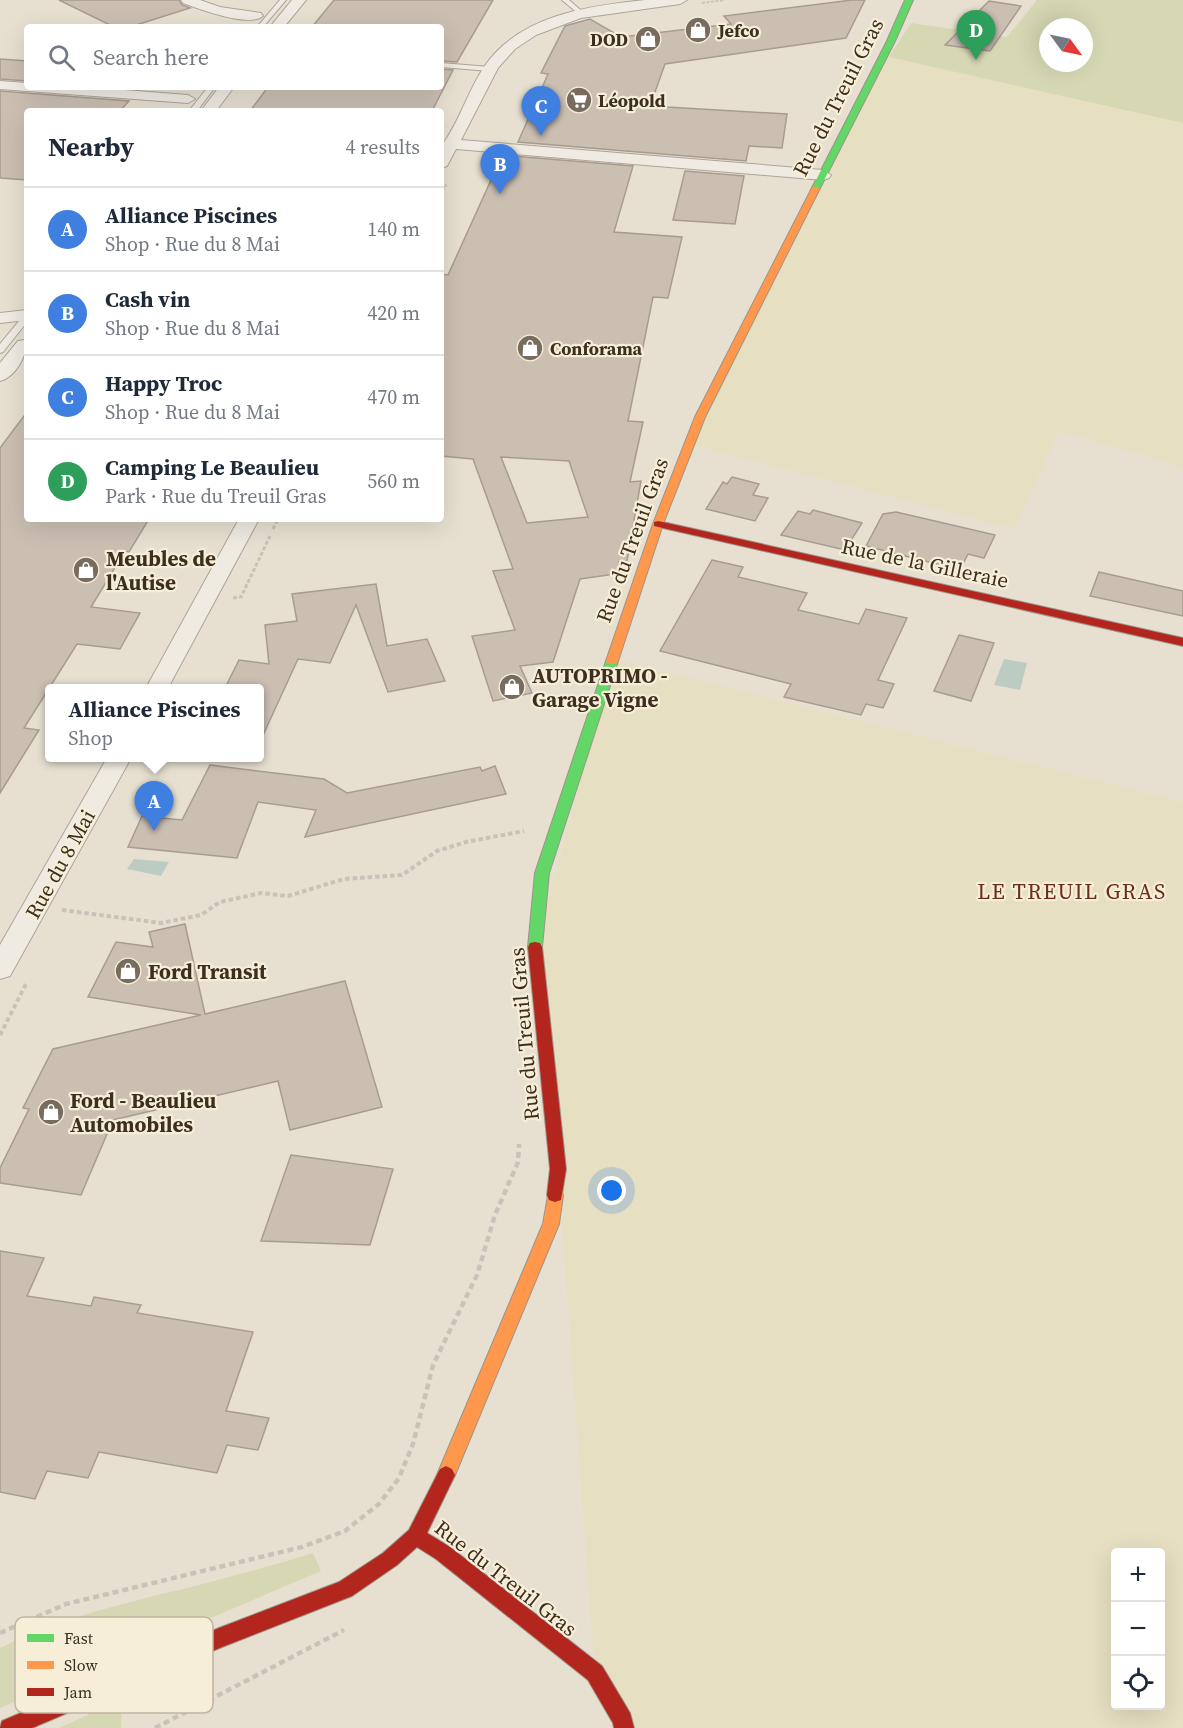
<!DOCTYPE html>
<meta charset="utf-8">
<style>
body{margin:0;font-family:"Source Serif 4",serif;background:#f2f2f3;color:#1f2937}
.controls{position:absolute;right:18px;bottom:18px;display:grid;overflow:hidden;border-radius:6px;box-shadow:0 6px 24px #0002}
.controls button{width:54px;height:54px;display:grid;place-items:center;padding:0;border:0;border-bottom:2px solid #e0e1e3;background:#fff;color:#1f2937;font:30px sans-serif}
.compass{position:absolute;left:1039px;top:18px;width:54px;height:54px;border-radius:50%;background:#fff;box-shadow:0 6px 24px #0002;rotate:123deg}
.you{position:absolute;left:612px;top:1191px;width:21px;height:21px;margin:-15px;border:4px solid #fff;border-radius:50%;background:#1a73e8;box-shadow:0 0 0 9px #1a73e833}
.badge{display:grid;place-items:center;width:39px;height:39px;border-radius:50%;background:#0b8043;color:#fff;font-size:20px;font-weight:700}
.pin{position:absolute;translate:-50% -50px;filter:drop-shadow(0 2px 3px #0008)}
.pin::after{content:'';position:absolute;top:32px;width:21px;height:18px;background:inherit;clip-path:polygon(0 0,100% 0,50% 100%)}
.popup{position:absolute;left:45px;top:684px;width:219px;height:78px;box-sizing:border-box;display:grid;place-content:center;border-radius:6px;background:#fff;filter:drop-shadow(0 2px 4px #0005);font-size:20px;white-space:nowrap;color:#747a83}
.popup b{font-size:22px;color:#1f2937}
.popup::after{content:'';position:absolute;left:50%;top:100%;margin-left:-12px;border:12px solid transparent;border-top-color:#fff}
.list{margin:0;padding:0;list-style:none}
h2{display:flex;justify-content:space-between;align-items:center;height:78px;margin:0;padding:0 24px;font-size:26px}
h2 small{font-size:20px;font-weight:400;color:#747a83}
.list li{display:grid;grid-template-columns:39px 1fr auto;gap:18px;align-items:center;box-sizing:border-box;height:84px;padding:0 24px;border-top:2px solid #e0e1e3}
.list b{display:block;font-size:22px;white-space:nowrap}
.list p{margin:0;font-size:20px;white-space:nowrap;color:#747a83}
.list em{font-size:20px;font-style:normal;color:#747a83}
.icon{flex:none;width:33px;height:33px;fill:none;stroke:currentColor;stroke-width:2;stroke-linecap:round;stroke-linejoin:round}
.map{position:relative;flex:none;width:1183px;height:1728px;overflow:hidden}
.search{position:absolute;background:#fff;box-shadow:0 6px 24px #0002;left:24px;top:24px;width:420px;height:66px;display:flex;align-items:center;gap:15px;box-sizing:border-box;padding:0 21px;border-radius:6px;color:#747a83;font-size:22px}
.panel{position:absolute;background:#fff;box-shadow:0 6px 24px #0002;left:24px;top:108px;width:420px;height:414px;border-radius:6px}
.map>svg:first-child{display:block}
.farmland{fill:#e6dfc2;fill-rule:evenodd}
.green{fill:#d6d7b3;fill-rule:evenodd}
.water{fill:#bcccc2}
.building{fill:#cbbfb2;stroke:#a89c90;stroke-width:1.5;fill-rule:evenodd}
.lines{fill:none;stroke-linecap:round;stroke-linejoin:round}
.lane-casing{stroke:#ada599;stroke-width:2}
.street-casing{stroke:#ada599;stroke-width:2}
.fast-casing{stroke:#9c958a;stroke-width:2}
.slow-casing{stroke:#9c958a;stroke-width:2}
.jam-casing{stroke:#9c958a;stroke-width:2}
.path-far3{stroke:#c8c2b9;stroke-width:2;stroke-dasharray:3 1.5;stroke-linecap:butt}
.path-far2{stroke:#c8c2b9;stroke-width:3;stroke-dasharray:4 2;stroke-linecap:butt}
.path-far1{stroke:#c8c2b9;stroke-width:4;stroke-dasharray:4.5 3;stroke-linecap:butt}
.path{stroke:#c8c2b9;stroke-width:4.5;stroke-dasharray:6 4;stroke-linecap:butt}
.lane{fill:#efebe3;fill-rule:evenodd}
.street{fill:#efebe3;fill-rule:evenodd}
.fast{fill:#63d668;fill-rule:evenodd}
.slow{fill:#ff974d;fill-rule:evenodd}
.jam{fill:#b3261e;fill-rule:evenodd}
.labels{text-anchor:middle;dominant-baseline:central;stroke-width:4.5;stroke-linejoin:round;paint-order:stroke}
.far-poi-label{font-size:18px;font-weight:bold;fill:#3d2e20;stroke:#f7eed8;text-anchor:start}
.street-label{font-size:21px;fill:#3d2e20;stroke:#f7eed8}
.poi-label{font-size:21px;font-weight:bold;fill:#3d2e20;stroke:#f7eed8;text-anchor:start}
.neighbourhood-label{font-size:22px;letter-spacing:1.5px;fill:#6b2e1e;stroke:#f7eed8}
.key{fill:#f7eed8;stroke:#bfb4a1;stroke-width:1.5}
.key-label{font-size:16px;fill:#3d2e20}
</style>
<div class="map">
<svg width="1183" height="1728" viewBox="0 0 1183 1728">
<rect width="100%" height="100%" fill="#e7e0d1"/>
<path class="farmland" d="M 884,56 L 1183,122 L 1183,467 L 1059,431 L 1014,529 L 689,444 Z
M 612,659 L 1183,802 L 1183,1728 L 624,1728 L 595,1673 L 558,1169 L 534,956 ZM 1116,1552 L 1160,1552 L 1160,1706 L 1116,1706 Z"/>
<path class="green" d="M 1037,0 L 1183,0 L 1183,123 L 889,57 L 911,23 L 1007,37 ZM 1048,27 L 1084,27 L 1084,63 L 1048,63 Z
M 313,1553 L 321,1571 L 0,1708 L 0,1648 C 56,1620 107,1608 166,1593 C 216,1581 265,1568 313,1553 Z
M 122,1699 L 121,1728 L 59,1728 Z"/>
<path class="water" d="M 1004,659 L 1027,663 L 1020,690 L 994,685 Z
M 134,859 L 169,862 L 161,876 L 127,869 Z"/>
<path class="building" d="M 59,0 L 179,0 L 182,5 L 190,8 L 130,27 L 114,27 Z
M 334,0 L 493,0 L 457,62 L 441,61 L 441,27 L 312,27 Z
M 852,0 L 865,0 L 846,38 L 665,64 L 650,106 L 787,114 L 782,148 L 749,146 L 746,161 L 518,142 L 548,74 L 541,73 L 565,26 L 590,19 L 621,37 L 731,24 L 724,16 Z
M 989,1 L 1021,6 L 990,51 L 945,45 Z
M 0,59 L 27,61 L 27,81 L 0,79 Z
M 441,69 L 453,70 L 432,111 L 250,111 L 268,87 L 441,87 Z
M 0,91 L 129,101 L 120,111 L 27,111 L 27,180 L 0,178 Z
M 512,156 L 633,166 L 614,232 L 682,237 L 668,298 L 653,297 L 628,421 L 643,422 L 630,482 L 641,481 L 627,561 L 619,562 L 623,573 L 580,579 L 553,662 L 520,666 L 532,693 L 493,701 L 472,636 L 515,630 L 493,571 L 513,569 L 473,459 L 441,456 L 441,274 L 448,275 L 501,158 L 511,158 ZM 501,457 L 569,461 L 588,517 L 527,523 Z
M 685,171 L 744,176 L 735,224 L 673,220 Z
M 27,412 L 27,519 L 149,519 L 129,552 L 125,551 L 91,607 L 140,613 L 120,649 L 77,644 L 24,728 L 39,730 L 0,793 L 0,448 Z
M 732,477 L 759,484 L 753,495 L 768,498 L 755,521 L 706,509 L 723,482 L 727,484 Z
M 813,510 L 862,523 L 845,550 L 781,535 L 798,511 L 810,514 Z
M 896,512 L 935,521 L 995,535 L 984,558 L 968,554 L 960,570 L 866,546 L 883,514 Z
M 712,560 L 743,567 L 738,577 L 807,593 L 798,610 L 859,624 L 866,609 L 907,618 L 878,680 L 894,684 L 883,708 L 866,704 L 861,715 L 784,697 L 791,684 L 660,651 Z
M 1099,572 L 1183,591 L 1183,616 L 1090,596 Z
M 376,584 L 387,646 L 427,639 L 445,681 L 388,692 L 356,605 L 330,663 L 298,659 L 259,744 L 259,688 L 225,688 L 239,660 L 269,664 L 265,625 L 297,621 L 292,594 Z
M 959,635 L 994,643 L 971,701 L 934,691 Z
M 210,765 L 324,779 L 347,793 L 480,767 L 482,771 L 495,766 L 506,794 L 305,837 L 316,810 L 258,802 L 237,858 L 128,847 L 142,816 L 182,820 Z
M 185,924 L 205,1014 L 345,981 L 382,1107 L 290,1130 L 278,1081 L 113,1120 L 81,1195 L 0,1183 L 0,1168 L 29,1109 L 23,1108 L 53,1049 L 201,1015 L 88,997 L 116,942 L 153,947 L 149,932 Z
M 291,1155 L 393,1169 L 370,1245 L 261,1241 Z
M 0,1251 L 44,1258 L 27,1296 L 91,1306 L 94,1297 L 141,1305 L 137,1313 L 253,1332 L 226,1411 L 269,1418 L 258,1450 L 227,1445 L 217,1473 L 99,1452 L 88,1478 L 47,1471 L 35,1499 L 0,1492 Z"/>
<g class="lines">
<g class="lane-casing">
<path id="lane" d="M 280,0 L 286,0 L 263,27 L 257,27 Z
M 562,0 L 569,0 L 585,14 L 580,15 Z
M 441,63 L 490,67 L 493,69 L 490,71 L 441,67 Z
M 208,87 L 215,87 L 197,111 L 189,111 Z
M 27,314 L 27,322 L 3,352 L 0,353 L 0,344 L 24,315 Z"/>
</g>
<g class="street-casing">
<path id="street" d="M 181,0 L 200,0 L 220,7 L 261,13 L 263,16 C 250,28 199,9 183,3 Z
M 292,0 L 306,0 L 284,27 L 270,27 Z
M 645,0 L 687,0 L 680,4 L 581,18 L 536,35 L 515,49 L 498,68 L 461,140 L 823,170 L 831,175 L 829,178 L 823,180 L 456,149 L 447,166 L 441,168 L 441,149 L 443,144 C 460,120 468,91 484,67 C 519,15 588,6 645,0 Z
M 0,81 L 27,83 L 27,87 L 86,87 L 188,95 L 195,99 L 188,103 L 0,89 Z
M 219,87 L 234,87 L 216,111 L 201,111 Z
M 27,310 L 27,320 L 0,323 L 0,313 Z
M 24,340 L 27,340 C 27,355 16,377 0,381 L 0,363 L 18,341 Z
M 239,519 L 259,519 L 168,688 L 146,688 Z
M 107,758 L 131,758 L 10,976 L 0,979 L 0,945 Z"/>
</g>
<g class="fast-casing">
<path id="fast" d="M 905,0 L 913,0 L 895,41 L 820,188 L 813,190 L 812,188 L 887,41 Z
M 612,657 L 618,661 L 549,873 L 542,947 L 540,951 L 530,951 L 528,947 L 535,873 L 606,661 Z"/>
</g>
<g class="slow-casing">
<path id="slow" d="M 813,186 L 820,188 L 705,417 L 663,524 L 618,661 L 616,664 L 608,664 L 606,661 L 653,524 L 695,417 Z
M 555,1188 L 561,1190 L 563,1195 L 559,1224 L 455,1475 L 452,1481 L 446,1484 L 440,1481 L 437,1475 L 543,1224 L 549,1190 Z"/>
</g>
<g class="jam-casing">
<path id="jam" d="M 658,521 L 1183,638 L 1183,646 L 654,526 L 654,522 Z
M 535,942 L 540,943 L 542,947 L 566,1169 L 561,1200 L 555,1202 L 549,1200 L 547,1195 L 550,1169 L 528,947 L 530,943 Z
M 446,1466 L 452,1469 L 455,1475 L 427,1533 L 450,1547 L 602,1666 L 630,1713 L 634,1728 L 614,1728 L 613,1723 L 588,1680 L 436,1559 L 417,1547 L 397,1565 L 352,1596 L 222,1647 L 32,1728 L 0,1728 L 2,1721 L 219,1628 L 339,1582 L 383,1553 L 409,1530 L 440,1469 Z"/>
</g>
<path class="path-far3" d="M 702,3 L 725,0
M 441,195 L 447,183"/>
<path class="path-far2" d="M 273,529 L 278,519
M 233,598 L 241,597 L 270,536"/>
<path class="path-far1" d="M 62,910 L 161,923 L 201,915 L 220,902 L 261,893 L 288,896 L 344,879 L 402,875 L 437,851 L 466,842 L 524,831
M 0,1035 L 26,984"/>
<path class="path" d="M 0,1633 L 66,1604 L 302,1547 L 345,1531 L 379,1504 L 399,1478 L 413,1444 L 433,1365 L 477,1275 L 495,1215 L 518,1162 L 519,1144
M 155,1728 L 344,1630"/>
<use href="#lane" class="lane"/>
<use href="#street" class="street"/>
<use href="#fast" class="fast"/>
<use href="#slow" class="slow"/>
<use href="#jam" class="jam"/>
</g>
<defs>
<g id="shop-disc" transform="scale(1.35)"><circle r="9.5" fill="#786c5e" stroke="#f7eed8"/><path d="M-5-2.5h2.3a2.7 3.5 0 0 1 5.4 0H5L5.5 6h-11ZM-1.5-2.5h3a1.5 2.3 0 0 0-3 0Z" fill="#fff"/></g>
<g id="supermarket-disc" transform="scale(1.35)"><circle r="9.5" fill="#786c5e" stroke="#f7eed8"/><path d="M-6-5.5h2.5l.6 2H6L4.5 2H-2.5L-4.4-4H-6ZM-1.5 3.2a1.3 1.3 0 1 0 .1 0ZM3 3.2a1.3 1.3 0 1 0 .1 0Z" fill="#fff"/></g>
</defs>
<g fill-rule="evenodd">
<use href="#shop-disc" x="698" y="30"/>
<use href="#shop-disc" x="648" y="39"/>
<use href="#supermarket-disc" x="579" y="100"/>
<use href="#shop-disc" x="530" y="348"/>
<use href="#shop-disc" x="86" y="570"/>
<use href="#shop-disc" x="512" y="687"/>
<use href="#shop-disc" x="128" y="971"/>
<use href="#shop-disc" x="51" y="1112"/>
</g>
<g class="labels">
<g class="far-poi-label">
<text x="718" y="30">Jefco</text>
<text x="628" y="39" text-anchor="end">DOD</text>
<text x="598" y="100">Léopold</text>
<text x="550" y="348">Conforama</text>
</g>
<g class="street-label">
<text transform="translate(838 97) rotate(-63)">Rue du Treuil Gras</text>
<text transform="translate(632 540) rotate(-70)">Rue du Treuil Gras</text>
<text transform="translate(925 563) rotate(12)">Rue de la Gilleraie</text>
<text transform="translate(60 864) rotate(-61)">Rue du 8 Mai</text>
<text transform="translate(524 1034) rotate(-95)">Rue du Treuil Gras</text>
<text transform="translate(506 1578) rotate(38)">Rue du Treuil Gras</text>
</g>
<g class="poi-label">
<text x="106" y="558">Meubles de<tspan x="106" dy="24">l'Autise</tspan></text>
<text x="532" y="675">AUTOPRIMO -<tspan x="532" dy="24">Garage Vigne</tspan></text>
<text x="148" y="971">Ford Transit</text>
<text x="70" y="1100">Ford - Beaulieu<tspan x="70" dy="24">Automobiles</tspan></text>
</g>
<g class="neighbourhood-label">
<text x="1072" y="891">LE TREUIL GRAS</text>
</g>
</g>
<rect x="15" y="1617" width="198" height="96" rx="9" class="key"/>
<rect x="27" y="1634" width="27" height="8" fill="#63d668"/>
<rect x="27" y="1661" width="27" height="8" fill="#ff974d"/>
<rect x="27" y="1688" width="27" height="8" fill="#b3261e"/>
<g class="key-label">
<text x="64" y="1644">Fast</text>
<text x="64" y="1671">Slow</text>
<text x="64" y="1698">Jam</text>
</g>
</svg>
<div class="controls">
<button>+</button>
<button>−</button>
<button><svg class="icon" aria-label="locate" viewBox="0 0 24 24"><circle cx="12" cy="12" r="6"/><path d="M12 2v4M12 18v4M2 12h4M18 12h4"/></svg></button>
</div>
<svg class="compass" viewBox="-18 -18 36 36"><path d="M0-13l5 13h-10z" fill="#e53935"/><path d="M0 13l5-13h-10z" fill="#747a83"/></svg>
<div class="you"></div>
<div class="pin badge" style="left:154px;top:831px;background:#3f7fe0">A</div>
<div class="popup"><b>Alliance Piscines</b>Shop</div>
<div class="pin badge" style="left:500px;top:194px;background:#3f7fe0">B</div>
<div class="pin badge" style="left:541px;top:136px;background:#3f7fe0">C</div>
<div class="pin badge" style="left:976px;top:60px;background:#2e9e5b">D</div>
<div class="search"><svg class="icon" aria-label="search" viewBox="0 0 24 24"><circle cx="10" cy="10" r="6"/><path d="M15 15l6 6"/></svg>Search here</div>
<section class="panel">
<h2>Nearby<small>4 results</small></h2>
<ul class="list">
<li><span class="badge" style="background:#3f7fe0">A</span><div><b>Alliance Piscines</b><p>Shop · Rue du 8 Mai</p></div><em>140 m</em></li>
<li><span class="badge" style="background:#3f7fe0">B</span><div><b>Cash vin</b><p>Shop · Rue du 8 Mai</p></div><em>420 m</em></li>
<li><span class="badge" style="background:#3f7fe0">C</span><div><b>Happy Troc</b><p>Shop · Rue du 8 Mai</p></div><em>470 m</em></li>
<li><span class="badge" style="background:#2e9e5b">D</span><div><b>Camping Le Beaulieu</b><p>Park · Rue du Treuil Gras</p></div><em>560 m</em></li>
</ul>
</section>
</div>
